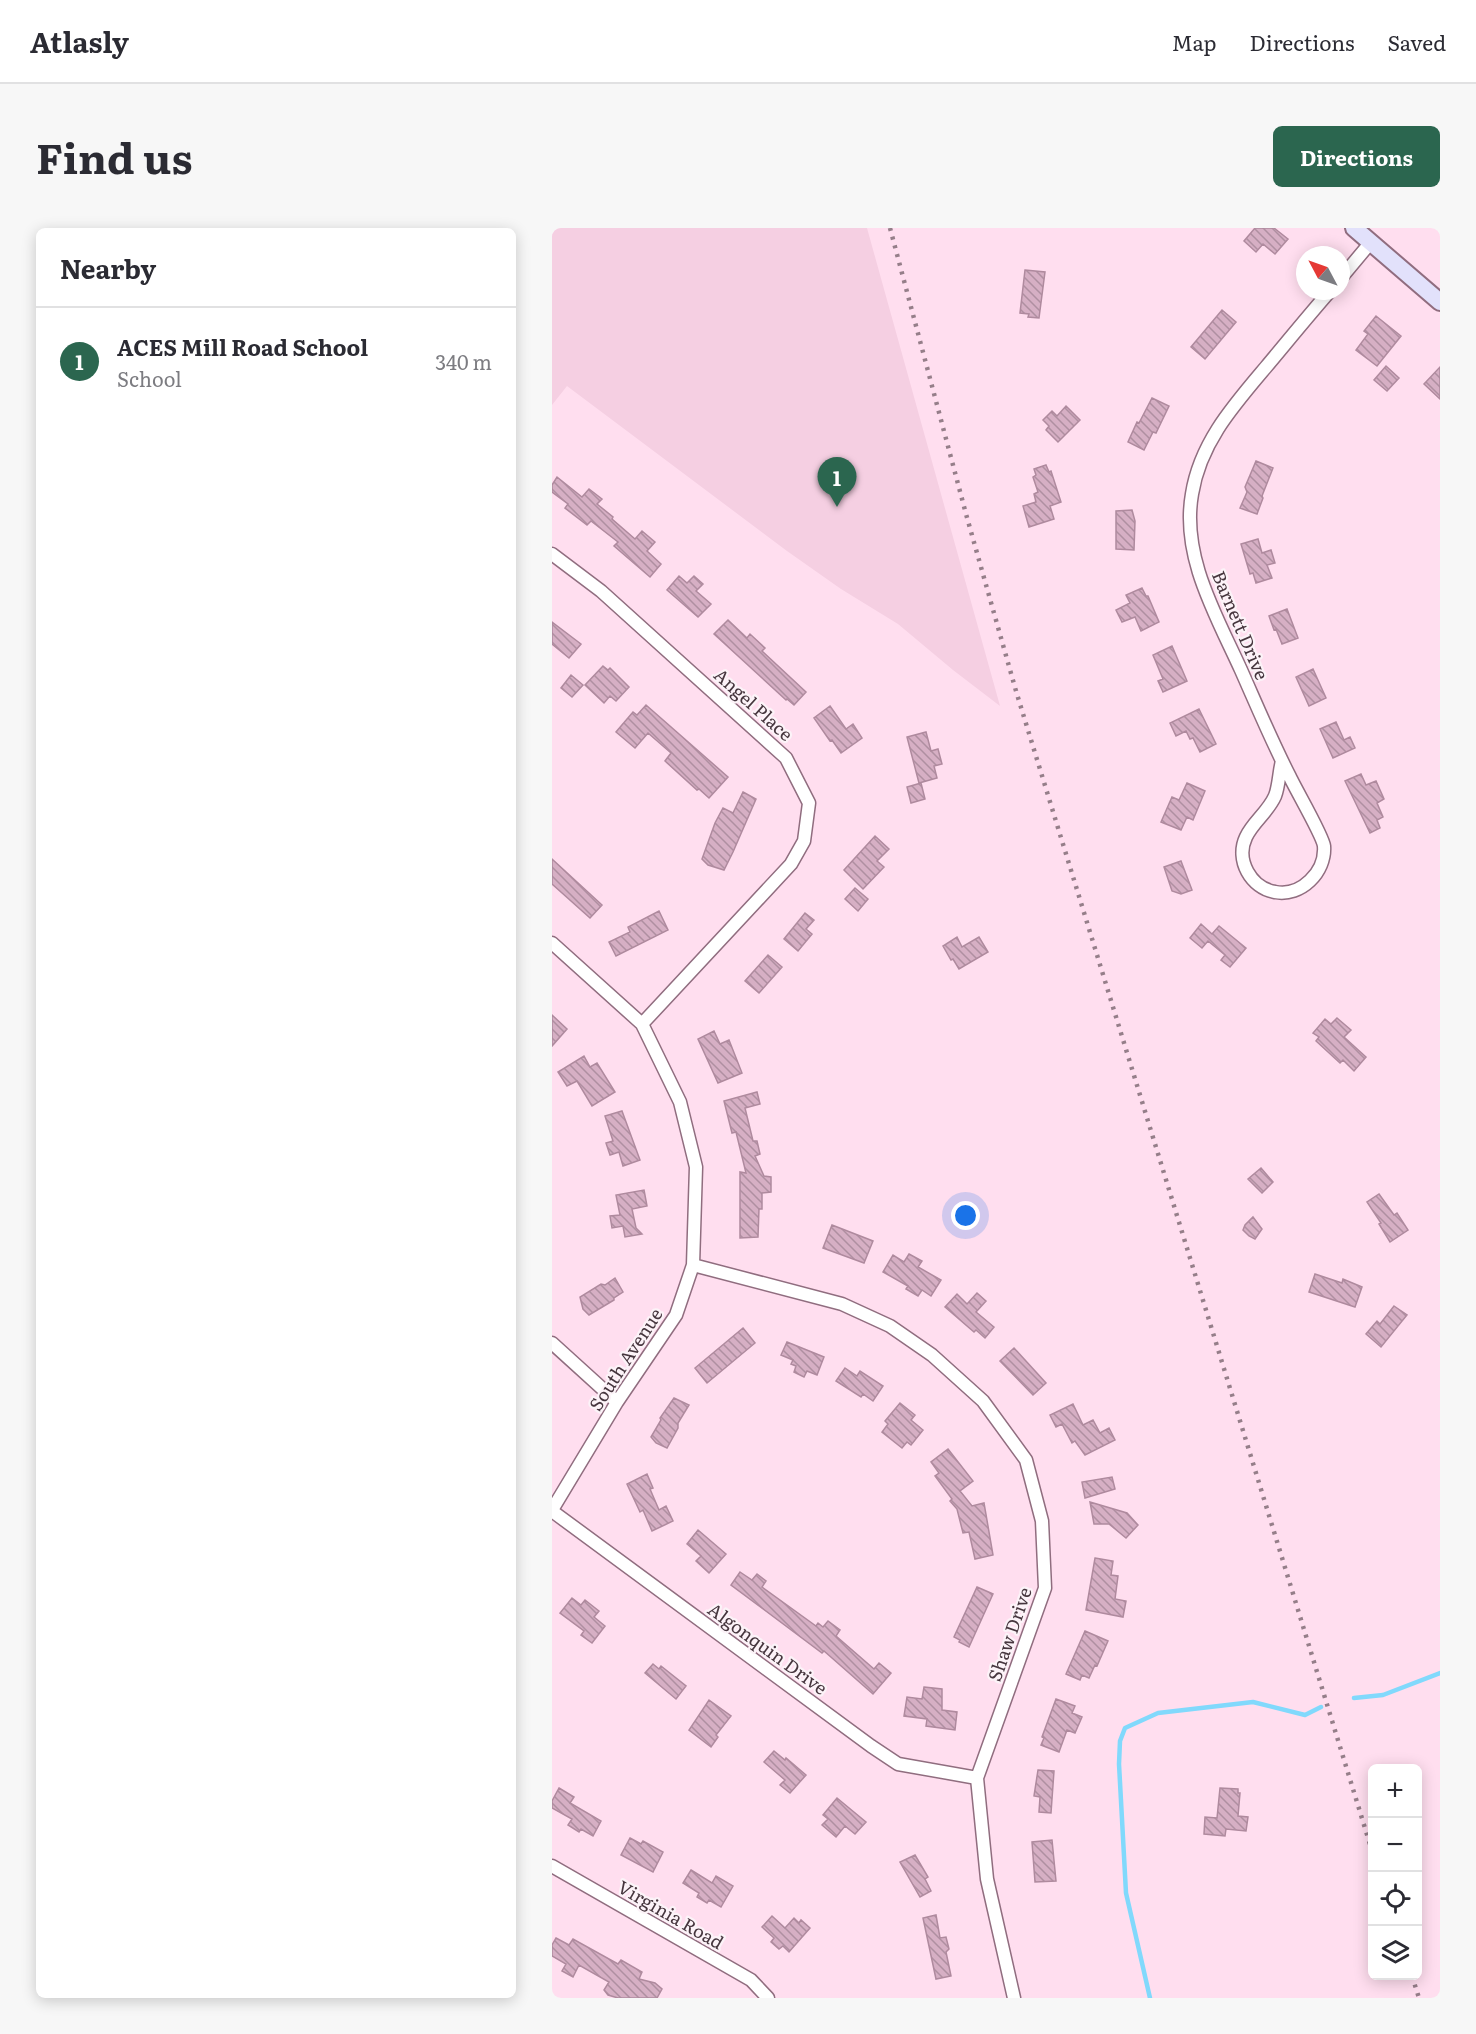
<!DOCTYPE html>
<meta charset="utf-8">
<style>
body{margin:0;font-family:Literata,serif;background:#f7f7f7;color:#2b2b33}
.controls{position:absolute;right:18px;bottom:18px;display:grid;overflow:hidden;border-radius:9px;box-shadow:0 3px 15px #0003}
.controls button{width:54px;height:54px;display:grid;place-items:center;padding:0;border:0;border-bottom:2px solid #e1e1e2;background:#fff;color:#2b2b33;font:30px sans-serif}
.compass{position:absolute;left:744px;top:18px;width:54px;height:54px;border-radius:50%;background:#fff;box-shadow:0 3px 15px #0003;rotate:311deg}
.you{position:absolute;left:414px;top:988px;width:21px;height:21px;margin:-15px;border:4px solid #fff;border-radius:50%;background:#1a73e8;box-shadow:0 0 0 9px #1a73e833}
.badge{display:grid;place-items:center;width:39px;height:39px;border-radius:50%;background:#2b664f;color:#fff;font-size:20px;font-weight:700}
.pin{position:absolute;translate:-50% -50px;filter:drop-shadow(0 2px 3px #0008)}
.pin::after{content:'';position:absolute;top:32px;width:21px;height:18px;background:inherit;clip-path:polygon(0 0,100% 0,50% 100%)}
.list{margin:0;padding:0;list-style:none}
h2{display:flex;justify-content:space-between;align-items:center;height:78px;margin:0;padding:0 24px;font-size:26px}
h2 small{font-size:20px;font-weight:400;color:#7c7c81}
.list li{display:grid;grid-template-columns:39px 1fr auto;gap:18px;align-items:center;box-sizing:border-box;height:108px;padding:0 24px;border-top:2px solid #e1e1e2}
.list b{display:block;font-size:22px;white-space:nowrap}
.list p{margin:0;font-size:20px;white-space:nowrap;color:#7c7c81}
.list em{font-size:20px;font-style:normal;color:#7c7c81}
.icon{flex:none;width:33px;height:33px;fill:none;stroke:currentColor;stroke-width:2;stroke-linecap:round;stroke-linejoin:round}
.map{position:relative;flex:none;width:888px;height:1770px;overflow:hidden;border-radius:9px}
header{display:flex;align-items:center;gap:36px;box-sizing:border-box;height:84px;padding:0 30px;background:#fff;border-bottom:2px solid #e1e1e2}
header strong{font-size:28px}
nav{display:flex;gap:33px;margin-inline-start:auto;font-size:21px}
.intro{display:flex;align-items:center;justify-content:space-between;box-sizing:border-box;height:144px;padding:0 36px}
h1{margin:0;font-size:42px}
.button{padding:15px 27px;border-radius:9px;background:#2b664f;color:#fff;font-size:21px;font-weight:700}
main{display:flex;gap:36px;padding:0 36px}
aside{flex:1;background:#fff;border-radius:9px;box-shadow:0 3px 15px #0003}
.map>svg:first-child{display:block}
.built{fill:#f5cfe2}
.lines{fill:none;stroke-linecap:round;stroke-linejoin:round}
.stream{stroke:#81d9fc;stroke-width:4.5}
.building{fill:url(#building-back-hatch);stroke:#af8a9e;stroke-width:1.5}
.street-casing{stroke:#906d7f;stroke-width:15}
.secondary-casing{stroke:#906d7f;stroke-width:20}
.street{stroke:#fff;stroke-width:12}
.secondary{stroke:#e2e1fb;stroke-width:16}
.rail{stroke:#957e89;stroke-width:4.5;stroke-dasharray:3 6;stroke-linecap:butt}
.labels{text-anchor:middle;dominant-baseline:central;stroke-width:4.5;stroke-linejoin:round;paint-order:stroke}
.street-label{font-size:18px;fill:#46363e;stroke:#fcf3f8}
</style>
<header>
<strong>Atlasly</strong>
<nav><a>Map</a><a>Directions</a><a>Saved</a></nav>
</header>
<div class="intro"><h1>Find us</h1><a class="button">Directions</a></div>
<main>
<aside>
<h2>Nearby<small></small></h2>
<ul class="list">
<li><span class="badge">1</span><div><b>ACES Mill Road School</b><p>School</p></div><em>340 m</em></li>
</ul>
</aside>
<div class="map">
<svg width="888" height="1770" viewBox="0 0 888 1770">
<defs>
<pattern id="building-back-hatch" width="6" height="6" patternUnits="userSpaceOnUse" patternTransform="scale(1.5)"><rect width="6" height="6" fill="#d6afc4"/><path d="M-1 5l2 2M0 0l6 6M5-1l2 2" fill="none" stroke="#af8fa1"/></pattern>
</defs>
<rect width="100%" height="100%" fill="#ffdeef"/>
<path class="built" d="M 0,0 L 315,0 L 448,478 L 401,442 L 346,396 L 289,361 L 235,323 L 15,158 L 0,177 Z"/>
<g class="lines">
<path class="stream" d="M 802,1470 L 831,1467 L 888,1445
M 598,1770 L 574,1665 L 567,1536 L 568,1513 L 573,1500 L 606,1485 L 701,1474 L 753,1487 L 769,1479"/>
</g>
<path class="building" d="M 703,0 L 722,0 L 736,11 L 723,26 L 711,16 L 704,24 L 692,13 Z
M 473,42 L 493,44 L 487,90 L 476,89 L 477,86 L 468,85 Z
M 670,82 L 684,94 L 653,131 L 639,119 Z
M 824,88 L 849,108 L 825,138 L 804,122 L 816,106 L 812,103 Z
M 834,138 L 847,150 L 835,163 L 822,152 Z
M 888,139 L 888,171 L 872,156 Z
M 600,170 L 617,178 L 604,205 L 601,204 L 592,222 L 576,214 L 585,194 L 587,195 Z
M 514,178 L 528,192 L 506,214 L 494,202 L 497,198 L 491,192 L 500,183 L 505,188 Z
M 704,233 L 721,240 L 710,268 L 711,270 L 705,286 L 688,280 L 695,264 L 693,259 Z
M 494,237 L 497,244 L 499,243 L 509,274 L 498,278 L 502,291 L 477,299 L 471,278 L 484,274 L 482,266 L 486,264 L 481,249 L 484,247 L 482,241 Z
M 5,249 L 30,269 L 37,261 L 50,271 L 45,276 L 61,289 L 60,291 L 83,311 L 90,303 L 103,314 L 95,323 L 109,336 L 98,349 L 62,318 L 66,314 L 39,293 L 35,297 L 13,280 L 16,276 L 0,264 L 0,257 Z
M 580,282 L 583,293 L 582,322 L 564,321 L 564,283 Z
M 706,311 L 710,325 L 719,322 L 723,335 L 715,337 L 720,350 L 704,355 L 701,345 L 698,346 L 689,316 Z
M 127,348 L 135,355 L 142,348 L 151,356 L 144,363 L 159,376 L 146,389 L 115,362 Z
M 590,360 L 594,368 L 596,368 L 607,394 L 589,403 L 583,389 L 570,394 L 564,382 L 578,375 L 574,367 Z
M 735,381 L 746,410 L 730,416 L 724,401 L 722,402 L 717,388 Z
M 176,392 L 195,410 L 198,406 L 213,420 L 210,423 L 254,464 L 242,477 L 235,471 L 234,472 L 162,406 Z
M 0,394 L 29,416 L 17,430 L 0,416 Z
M 620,418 L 635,453 L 611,464 L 606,453 L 611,451 L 601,427 Z
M 51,438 L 56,442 L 58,440 L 77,459 L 64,473 L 58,468 L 52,475 L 33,457 Z
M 761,441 L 774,470 L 757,478 L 744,449 Z
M 19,447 L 31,457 L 20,469 L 9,460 Z
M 94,477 L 176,549 L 157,570 L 147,561 L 145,562 L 113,533 L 119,525 L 96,505 L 83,520 L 64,504 L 81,484 L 85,487 Z
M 278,478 L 294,501 L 301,496 L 310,510 L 289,525 L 280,512 L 278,513 L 262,490 Z
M 647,481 L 664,516 L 648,524 L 641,510 L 638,511 L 634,503 L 624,508 L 618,495 Z
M 784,494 L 792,512 L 798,509 L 803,520 L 781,530 L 768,501 Z
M 374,504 L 379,523 L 386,521 L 390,536 L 382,538 L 385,550 L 367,555 L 355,509 Z
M 809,546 L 814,557 L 824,553 L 832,571 L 825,575 L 831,589 L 825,592 L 828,600 L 818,605 L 793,553 Z
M 369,555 L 373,571 L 359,575 L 355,559 Z
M 635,555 L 653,563 L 641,592 L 635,589 L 629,602 L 609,594 L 620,569 L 627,572 Z
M 191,564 L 204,571 L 181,624 L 172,642 L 156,637 L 150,631 L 163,595 L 171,580 L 181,585 Z
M 323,608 L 337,621 L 325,633 L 332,639 L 311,661 L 292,642 Z
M 0,631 L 50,677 L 38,690 L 0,656 Z
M 629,633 L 640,662 L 629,666 L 620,663 L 612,639 Z
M 303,660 L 316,671 L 306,683 L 293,671 Z
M 107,683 L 116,702 L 64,728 L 57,714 L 78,704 L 76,699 Z
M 253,685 L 262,692 L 254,701 L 260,706 L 246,723 L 232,711 Z
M 649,696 L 660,706 L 667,698 L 694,720 L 678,739 L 669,732 L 673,727 L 656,713 L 650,720 L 638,710 Z
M 405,709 L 410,719 L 427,709 L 436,724 L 407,741 L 401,731 L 399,732 L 391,718 Z
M 216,727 L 230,739 L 207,765 L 193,753 Z
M 0,787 L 15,801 L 0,818 Z
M 785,790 L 799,802 L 792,809 L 814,829 L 802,843 L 791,832 L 788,835 L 764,813 L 767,809 L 761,805 L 773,791 L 779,796 Z
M 162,803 L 168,816 L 177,812 L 190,845 L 166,855 L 146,811 Z
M 32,828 L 38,839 L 45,835 L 63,864 L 40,878 L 25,853 L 15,858 L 6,844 Z
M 205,864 L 208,876 L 193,880 L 201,913 L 205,913 L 208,926 L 203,928 L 212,948 L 219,949 L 219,964 L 210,965 L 210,981 L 207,981 L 206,1009 L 188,1010 L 188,944 L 194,945 L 184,904 L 180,905 L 172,873 Z
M 70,883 L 88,932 L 71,938 L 67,924 L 58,927 L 54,915 L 61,913 L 53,888 Z
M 709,940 L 721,954 L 710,965 L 696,951 Z
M 92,962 L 95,978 L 80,981 L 84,1000 L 90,1006 L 73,1009 L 71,998 L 60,1000 L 58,988 L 68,987 L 64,967 Z
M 827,966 L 842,987 L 845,985 L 856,1002 L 838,1014 L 827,996 L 829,995 L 815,974 Z
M 701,989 L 710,1001 L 703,1011 L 697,1008 L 691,1002 L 693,997 Z
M 280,997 L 321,1013 L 312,1035 L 271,1020 Z
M 357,1026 L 370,1033 L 366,1039 L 389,1052 L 379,1068 L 370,1062 L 366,1068 L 354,1061 L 356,1058 L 331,1044 L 341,1027 L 352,1034 Z
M 763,1046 L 790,1055 L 791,1051 L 810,1059 L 803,1079 L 757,1064 Z
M 63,1050 L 71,1064 L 62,1070 L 62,1072 L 37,1087 L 31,1081 L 28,1069 L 49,1056 L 53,1057 Z
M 425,1065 L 434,1073 L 424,1084 L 442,1099 L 433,1110 L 424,1102 L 422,1104 L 393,1079 L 405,1066 L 415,1076 Z
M 842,1078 L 855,1087 L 829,1119 L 814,1106 L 825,1093 L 828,1096 Z
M 191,1100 L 203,1115 L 155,1155 L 143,1140 Z
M 235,1114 L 272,1129 L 265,1147 L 255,1143 L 252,1149 L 242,1144 L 244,1138 L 239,1136 L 241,1132 L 229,1127 Z
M 462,1120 L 494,1155 L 481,1167 L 448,1133 Z
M 293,1140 L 305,1148 L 308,1143 L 331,1158 L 321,1173 L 311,1166 L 309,1169 L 284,1153 Z
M 122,1170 L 137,1177 L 126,1195 L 126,1200 L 115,1220 L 104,1215 L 99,1209 L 109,1192 L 108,1190 Z
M 348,1175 L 363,1187 L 359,1192 L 371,1202 L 359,1217 L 355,1214 L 350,1220 L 330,1204 L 336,1196 L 333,1193 Z
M 521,1176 L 531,1197 L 541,1192 L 548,1205 L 557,1200 L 563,1212 L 533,1227 L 523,1213 L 520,1215 L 510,1196 L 504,1199 L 498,1187 Z
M 396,1221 L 421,1253 L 408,1263 L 420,1278 L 432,1275 L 441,1327 L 423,1331 L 417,1304 L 411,1305 L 405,1281 L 398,1273 L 400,1271 L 383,1248 L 387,1245 L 379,1234 Z
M 95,1246 L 101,1260 L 98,1261 L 107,1282 L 114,1278 L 121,1293 L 100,1303 L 91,1282 L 88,1284 L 75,1256 Z
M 560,1249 L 563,1261 L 533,1270 L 530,1254 Z
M 538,1274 L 575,1285 L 586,1297 L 574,1310 L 557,1296 L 542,1296 Z
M 146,1302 L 174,1326 L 157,1345 L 144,1333 L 149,1328 L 135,1316 Z
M 543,1330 L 561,1333 L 559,1347 L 566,1348 L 563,1371 L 574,1373 L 571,1389 L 534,1382 Z
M 188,1344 L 200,1352 L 205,1346 L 214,1353 L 210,1359 L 264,1398 L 266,1395 L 271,1399 L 276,1393 L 288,1402 L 284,1408 L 322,1441 L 327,1435 L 339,1445 L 321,1466 L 272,1423 L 270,1425 L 179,1357 Z
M 425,1359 L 441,1366 L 417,1419 L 407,1414 L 408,1412 L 402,1409 Z
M 20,1370 L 29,1377 L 33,1372 L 47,1383 L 42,1389 L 53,1398 L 40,1415 L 29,1407 L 32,1403 L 8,1385 Z
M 533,1403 L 556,1413 L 545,1438 L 543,1437 L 537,1450 L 530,1447 L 528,1452 L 514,1446 Z
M 101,1436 L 107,1441 L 109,1438 L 134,1458 L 124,1471 L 93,1445 Z
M 372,1459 L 390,1461 L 390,1482 L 405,1484 L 403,1502 L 374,1498 L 375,1491 L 352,1488 L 355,1469 L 370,1471 Z
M 504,1471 L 523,1478 L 520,1485 L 530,1489 L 523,1505 L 515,1502 L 507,1524 L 489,1517 L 492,1510 L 490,1509 Z
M 157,1472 L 179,1488 L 164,1507 L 166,1509 L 159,1519 L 137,1502 Z
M 222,1523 L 233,1532 L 234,1530 L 254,1547 L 238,1565 L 228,1557 L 233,1552 L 212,1534 Z
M 486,1542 L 502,1543 L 499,1585 L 487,1584 L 488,1569 L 482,1568 Z
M 7,1560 L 22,1569 L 18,1575 L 49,1593 L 41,1608 L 29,1601 L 27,1604 L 16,1597 L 20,1591 L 0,1580 L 0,1573 Z
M 668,1560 L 686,1561 L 686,1565 L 688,1565 L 686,1588 L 696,1589 L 694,1603 L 674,1601 L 673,1608 L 652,1606 L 653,1589 L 665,1590 Z
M 285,1570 L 314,1594 L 303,1606 L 293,1598 L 284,1609 L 270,1597 L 276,1591 L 271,1587 Z
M 78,1610 L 89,1616 L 91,1613 L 111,1624 L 101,1644 L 69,1627 Z
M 500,1612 L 504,1653 L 483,1654 L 480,1614 Z
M 363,1627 L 376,1649 L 373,1651 L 379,1663 L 368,1669 L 348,1634 Z
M 139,1642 L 160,1655 L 164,1648 L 181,1658 L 169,1679 L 157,1672 L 155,1675 L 145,1669 L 147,1665 L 131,1655 Z
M 384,1687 L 388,1710 L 394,1709 L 397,1721 L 394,1724 L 399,1748 L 384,1751 L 371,1690 Z
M 220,1688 L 233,1700 L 242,1690 L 247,1695 L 249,1692 L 258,1700 L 237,1724 L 231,1718 L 227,1721 L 219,1714 L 222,1710 L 210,1699 Z
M 4,1710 L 17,1717 L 21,1711 L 66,1736 L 69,1732 L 90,1744 L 87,1751 L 103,1755 L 110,1761 L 105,1770 L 66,1770 L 56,1767 L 52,1762 L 57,1754 L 27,1737 L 21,1749 L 10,1743 L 14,1736 L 0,1728 L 0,1717 Z"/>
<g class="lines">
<g class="street-casing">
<path id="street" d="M 789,50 L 819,14
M 0,326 L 49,363 L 234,530 L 257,575 L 252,613 L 239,636 L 90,796
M 730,533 C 727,544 727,558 723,568 C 716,584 701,594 694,609 C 683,632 699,660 723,664 C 749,669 774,644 772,618 C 771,608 744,562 738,549 C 720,514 705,478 689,442 C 664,387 629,328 640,266 C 648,215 681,178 714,139 C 735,114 756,88 778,63
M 0,715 L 90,796 L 128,874 L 144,939 L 141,1037 L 124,1087 L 65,1174 L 0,1282
M 141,1037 L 290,1076 L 338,1098 L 380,1127 L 431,1173 L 474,1232 L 490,1293 L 493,1360 L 425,1550 L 435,1651 L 462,1770
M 0,1115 L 65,1174
M 0,1283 L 319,1518 L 346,1536 L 425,1550
M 0,1638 L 199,1752 L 216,1770"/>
</g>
<g class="secondary-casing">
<path id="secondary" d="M 802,0 L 888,74"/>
</g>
<use href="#street" class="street"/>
<use href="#secondary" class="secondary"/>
<path class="rail" d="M 338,0 L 414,286 L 464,463 L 820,1623
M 860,1748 L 867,1770"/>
</g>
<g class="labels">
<g class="street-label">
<text transform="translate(689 397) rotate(67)">Barnett Drive</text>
<text transform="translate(202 476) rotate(42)">Angel Place</text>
<text transform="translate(73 1131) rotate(-57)">South Avenue</text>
<text transform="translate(457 1406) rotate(-71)">Shaw Drive</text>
<text transform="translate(216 1420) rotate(36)">Algonquin Drive</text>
<text transform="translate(119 1686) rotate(30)">Virginia Road</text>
</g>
</g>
</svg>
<div class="controls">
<button>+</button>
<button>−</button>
<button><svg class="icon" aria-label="locate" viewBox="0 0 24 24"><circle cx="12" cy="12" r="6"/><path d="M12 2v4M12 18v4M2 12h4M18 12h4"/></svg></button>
<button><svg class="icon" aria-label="layers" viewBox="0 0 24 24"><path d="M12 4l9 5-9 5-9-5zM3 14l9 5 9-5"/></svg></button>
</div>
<svg class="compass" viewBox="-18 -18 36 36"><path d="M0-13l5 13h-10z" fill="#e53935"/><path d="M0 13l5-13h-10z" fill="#7c7c81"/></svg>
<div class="you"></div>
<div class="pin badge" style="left:285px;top:279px">1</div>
</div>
</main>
